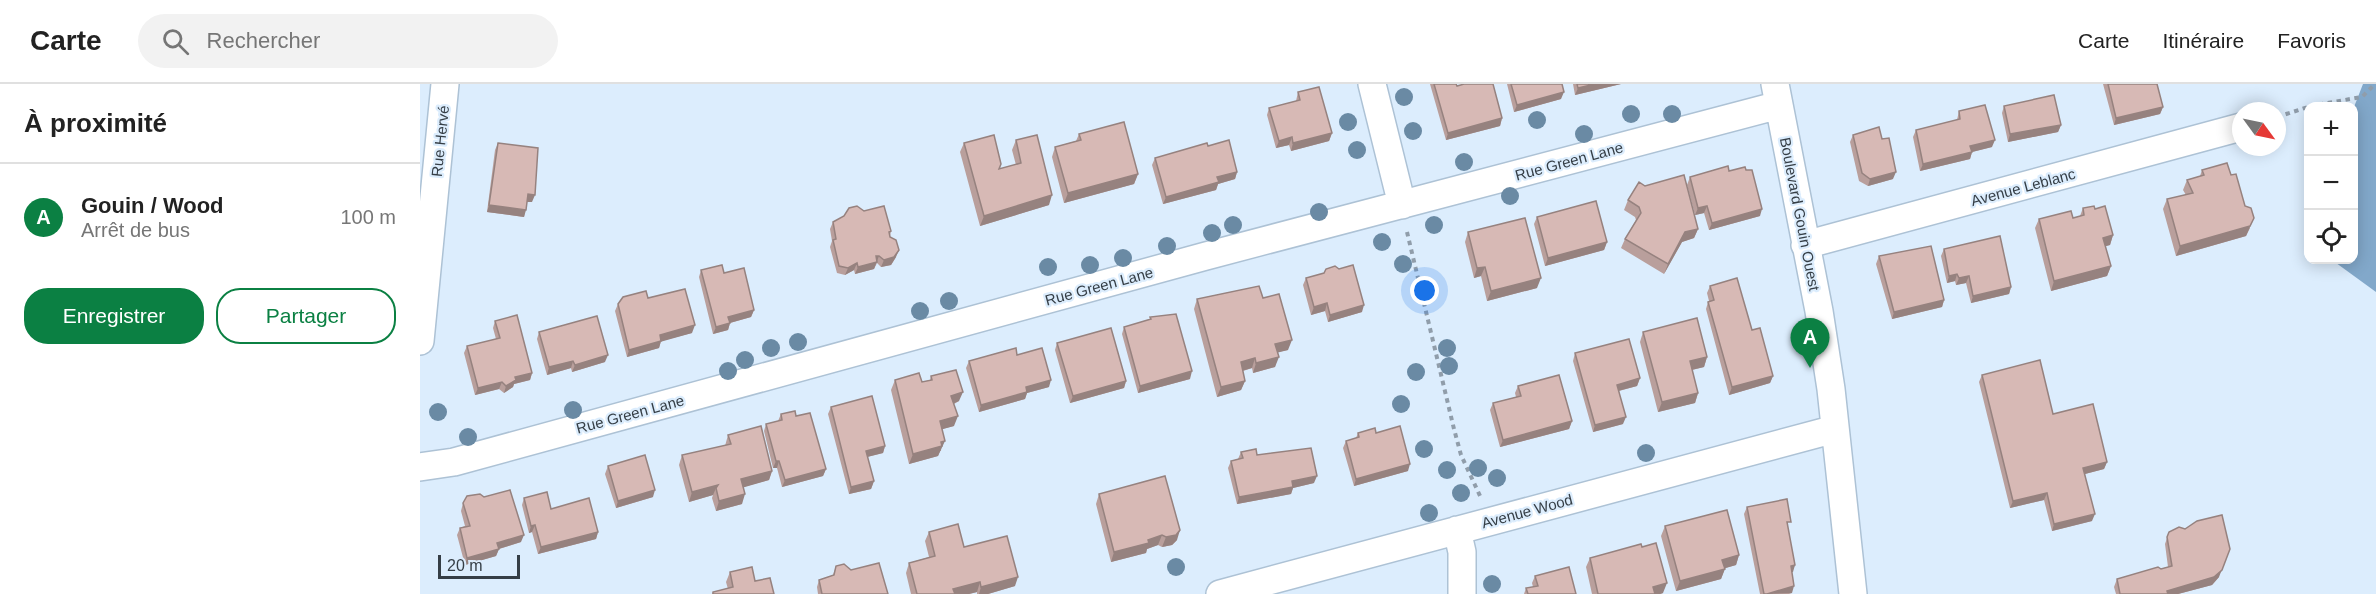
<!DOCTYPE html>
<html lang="fr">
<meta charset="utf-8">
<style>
body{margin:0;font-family:Helvetica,sans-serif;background:#f2f2f2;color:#222}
.controls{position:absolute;right:18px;top:18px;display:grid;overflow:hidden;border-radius:12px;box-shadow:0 3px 15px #0003}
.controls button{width:54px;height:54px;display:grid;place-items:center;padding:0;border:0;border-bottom:2px solid #e0e0e0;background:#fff;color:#222;font:30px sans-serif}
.compass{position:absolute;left:1812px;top:18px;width:54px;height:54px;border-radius:50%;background:#fff;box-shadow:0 3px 15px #0003;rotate:123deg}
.scale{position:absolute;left:18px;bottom:15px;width:82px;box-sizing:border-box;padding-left:6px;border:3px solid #353e46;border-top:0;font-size:16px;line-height:21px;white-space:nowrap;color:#353e46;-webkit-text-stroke:4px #dcedfd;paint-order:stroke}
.you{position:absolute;left:1005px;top:207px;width:21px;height:21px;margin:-15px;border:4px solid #fff;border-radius:50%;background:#1a73e8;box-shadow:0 0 0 9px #1a73e833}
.badge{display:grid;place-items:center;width:39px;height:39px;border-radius:50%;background:#0b8043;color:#fff;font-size:20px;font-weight:700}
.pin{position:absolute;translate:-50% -50px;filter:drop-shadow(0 2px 3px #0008)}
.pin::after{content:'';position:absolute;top:32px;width:21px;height:18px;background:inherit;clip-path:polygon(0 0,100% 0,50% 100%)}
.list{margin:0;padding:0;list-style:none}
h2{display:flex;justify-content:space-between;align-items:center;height:78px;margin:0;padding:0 24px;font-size:26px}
h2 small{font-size:20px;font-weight:400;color:#767676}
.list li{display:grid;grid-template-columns:39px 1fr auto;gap:18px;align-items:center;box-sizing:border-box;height:108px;padding:0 24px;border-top:2px solid #e0e0e0}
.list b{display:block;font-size:22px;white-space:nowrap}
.list p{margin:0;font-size:20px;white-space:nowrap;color:#767676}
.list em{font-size:20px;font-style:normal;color:#767676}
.actions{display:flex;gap:12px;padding:18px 24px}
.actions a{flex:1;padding:14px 0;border:2px solid #0b8043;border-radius:24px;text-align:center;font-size:21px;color:#0b8043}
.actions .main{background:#0b8043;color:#fff}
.icon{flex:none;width:33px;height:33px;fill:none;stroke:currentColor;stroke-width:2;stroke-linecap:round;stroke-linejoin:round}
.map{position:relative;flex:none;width:1956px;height:510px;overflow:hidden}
header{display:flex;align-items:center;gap:36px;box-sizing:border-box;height:84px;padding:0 30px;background:#fff;border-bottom:2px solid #e0e0e0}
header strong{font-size:28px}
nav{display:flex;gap:33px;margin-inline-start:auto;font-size:21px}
.search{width:420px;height:54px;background:#f2f2f2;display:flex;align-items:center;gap:15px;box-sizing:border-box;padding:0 21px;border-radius:33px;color:#767676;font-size:22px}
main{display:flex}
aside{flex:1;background:#fff}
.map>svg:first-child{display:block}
.water{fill:#82a8ca}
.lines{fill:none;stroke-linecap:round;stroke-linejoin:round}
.minor-casing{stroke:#adc2d5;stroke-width:30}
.path{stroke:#909daa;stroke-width:4;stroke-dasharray:4.5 4.5;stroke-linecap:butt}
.minor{stroke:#fff;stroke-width:27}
.tree{fill:#6a8aa4}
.wall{fill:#b99f9c}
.shaded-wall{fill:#96827f}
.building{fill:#d7b9b5;stroke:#96827f;stroke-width:1.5}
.labels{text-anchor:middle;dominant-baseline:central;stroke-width:4.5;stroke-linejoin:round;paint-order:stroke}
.street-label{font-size:15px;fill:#353e46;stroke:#dcedfd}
</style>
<header>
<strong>Carte</strong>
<div class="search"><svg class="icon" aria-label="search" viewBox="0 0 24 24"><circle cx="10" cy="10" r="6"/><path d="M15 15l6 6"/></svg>Rechercher</div>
<nav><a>Carte</a><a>Itinéraire</a><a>Favoris</a></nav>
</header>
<main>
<aside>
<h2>À proximité<small></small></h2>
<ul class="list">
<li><span class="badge">A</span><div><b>Gouin / Wood</b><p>Arrêt de bus</p></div><em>100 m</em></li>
</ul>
<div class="actions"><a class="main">Enregistrer</a><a>Partager</a></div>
</aside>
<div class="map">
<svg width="1956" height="510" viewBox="0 0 1956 510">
<rect width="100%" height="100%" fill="#dcedfd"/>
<path class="water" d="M 1943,0 L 1956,0 L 1956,208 L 1912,176 L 1934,176 L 1934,23 Z"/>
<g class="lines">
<g class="minor-casing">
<path id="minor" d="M 952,0 L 982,121
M 1355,0 L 1399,227 L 1411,305 L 1433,510
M 1385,161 L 1821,43
M 0,257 L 25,0
M 0,383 L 34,378 L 786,172 L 1359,21
M 1037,446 L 1042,468 L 1042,510
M 800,510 L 1415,345"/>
</g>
<path class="path" d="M 1890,22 L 1942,13 L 1955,0
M 1857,33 L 1888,23
M 987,148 L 1034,345 L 1041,371 L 1061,414"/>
<use href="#minor" class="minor"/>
</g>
<g class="tree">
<circle cx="984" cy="13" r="9"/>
<circle cx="1211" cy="30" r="9"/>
<circle cx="1252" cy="30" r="9"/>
<circle cx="1117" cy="36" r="9"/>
<circle cx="928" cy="38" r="9"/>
<circle cx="993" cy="47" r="9"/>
<circle cx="1164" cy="50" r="9"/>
<circle cx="937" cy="66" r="9"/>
<circle cx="1044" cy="78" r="9"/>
<circle cx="1090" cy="112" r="9"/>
<circle cx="899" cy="128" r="9"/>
<circle cx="813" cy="141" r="9"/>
<circle cx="1014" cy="141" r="9"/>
<circle cx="792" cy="149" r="9"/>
<circle cx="962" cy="158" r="9"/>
<circle cx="747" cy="162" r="9"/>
<circle cx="703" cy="174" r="9"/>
<circle cx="983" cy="180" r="9"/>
<circle cx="670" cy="181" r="9"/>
<circle cx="628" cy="183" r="9"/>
<circle cx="529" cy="217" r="9"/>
<circle cx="500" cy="227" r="9"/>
<circle cx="378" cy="258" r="9"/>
<circle cx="351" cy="264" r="9"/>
<circle cx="1027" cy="264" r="9"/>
<circle cx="325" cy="276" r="9"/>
<circle cx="1029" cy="282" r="9"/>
<circle cx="308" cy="287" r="9"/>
<circle cx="996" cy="288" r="9"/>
<circle cx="981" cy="320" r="9"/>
<circle cx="153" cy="326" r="9"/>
<circle cx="18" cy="328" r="9"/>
<circle cx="48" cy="353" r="9"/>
<circle cx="1004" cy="365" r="9"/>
<circle cx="1226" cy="369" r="9"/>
<circle cx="1058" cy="384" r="9"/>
<circle cx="1027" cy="386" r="9"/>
<circle cx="1077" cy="394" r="9"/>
<circle cx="1041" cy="409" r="9"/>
<circle cx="1009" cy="429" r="9"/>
<circle cx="756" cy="483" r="9"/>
<circle cx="1072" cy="500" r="9"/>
</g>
<path class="wall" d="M 1010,0 L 1036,0 L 1037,2 L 1082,34 L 1080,42 L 1026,56 Z
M 1087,0 L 1142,0 L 1141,15 L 1094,28 Z
M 1153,0 L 1201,0 L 1155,11 Z
M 1683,0 L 1737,0 L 1743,23 L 1740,30 L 1694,41 Z
M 878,8 L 912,49 L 909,57 L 871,67 L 869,61 L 856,64 L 847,31 L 849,24 L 876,17 Z
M 1584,22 L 1641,41 L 1638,48 L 1588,58 L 1582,29 Z
M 1539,27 L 1572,63 L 1552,68 L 1550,75 L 1500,87 L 1493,53 L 1496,46 L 1537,36 Z
M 659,50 L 718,90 L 714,100 L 644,119 L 632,73 L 635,63 L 656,57 Z
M 1433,51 L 1462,55 L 1473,95 L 1448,102 L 1439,97 L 1430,58 Z
M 596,56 L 629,121 L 560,142 L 540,68 L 544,59 L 579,85 L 596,81 L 592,66 Z
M 78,59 L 112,118 L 107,118 L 104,133 L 67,128 L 75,66 Z
M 788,62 L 817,88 L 815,95 L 798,100 L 796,106 L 743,120 L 732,81 L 735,74 Z
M 1782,86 L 1830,144 L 1826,152 L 1756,172 L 1743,125 L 1747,115 L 1766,111 L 1763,106 L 1767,96 L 1780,92 Z
M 1309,87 L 1340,132 L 1289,146 L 1284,129 L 1275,131 L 1267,101 L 1270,93 Z
M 1208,116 L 1278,145 L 1274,154 L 1262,158 L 1244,190 L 1201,164 L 1205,155 L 1216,136 L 1215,133 L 1204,126 Z
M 1663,124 L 1675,125 L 1693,151 L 1690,161 L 1685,162 L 1691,182 L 1687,192 L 1631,207 L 1615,144 L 1619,135 L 1653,134 L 1660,132 Z
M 1117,133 L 1187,158 L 1184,166 L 1125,182 L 1114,140 Z
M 413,138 L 471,147 L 470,152 L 476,173 L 471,181 L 461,183 L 457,179 L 454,185 L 435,190 L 434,186 L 425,191 L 417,189 L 410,163 L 412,157 L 410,145 Z
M 1048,148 L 1117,204 L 1067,217 L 1061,192 L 1054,194 L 1045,158 Z
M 1524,165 L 1591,203 L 1589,210 L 1551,219 L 1546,199 L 1536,201 L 1535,197 L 1527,199 L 1521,172 Z
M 1459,172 L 1524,216 L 1522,223 L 1472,235 L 1456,180 Z
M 919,185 L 942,228 L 908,238 L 905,227 L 891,231 L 883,201 L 886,194 Z
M 281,186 L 304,189 L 334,226 L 331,233 L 310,239 L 308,246 L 293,250 L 279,193 Z
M 1290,202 L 1332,246 L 1353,292 L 1350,299 L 1309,311 L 1286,225 L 1288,218 L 1289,217 L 1287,209 Z
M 228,214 L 272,249 L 241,257 L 239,264 L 207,273 L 195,227 L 198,220 Z
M 843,214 L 868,266 L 858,268 L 855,283 L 833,289 L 832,284 L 823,287 L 825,297 L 821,306 L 797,313 L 774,225 L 777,215 Z
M 730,233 L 770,295 L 718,309 L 702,250 L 704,243 L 729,236 Z
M 75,237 L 112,289 L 110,296 L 94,300 L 93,303 L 84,309 L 79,305 L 55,311 L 44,269 L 47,262 L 76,255 L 73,244 Z
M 119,248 L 185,278 L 152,288 L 151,284 L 127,291 L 117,255 Z
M 1223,248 L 1287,273 L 1284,283 L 1272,286 L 1278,309 L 1275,319 L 1238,328 L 1220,258 Z
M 637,259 L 706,297 L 704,304 L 650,319 L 635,266 Z
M 1155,269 L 1220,294 L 1217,302 L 1199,307 L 1203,340 L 1173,348 L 1153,277 Z
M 597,271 L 629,303 L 607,309 L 605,315 L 559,328 L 546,284 L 549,277 Z
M 1562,291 L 1633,330 L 1687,378 L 1684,385 L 1665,390 L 1672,437 L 1632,447 L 1624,416 L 1590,424 L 1559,298 Z
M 511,292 L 539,317 L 534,320 L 534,342 L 522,345 L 521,367 L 520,367 L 518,372 L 489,380 L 471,306 L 475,296 L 502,298 L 510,296 Z
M 1098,302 L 1152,337 L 1149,345 L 1080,363 L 1070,326 L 1073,319 L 1096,313 L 1095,309 Z
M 411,323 L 465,362 L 463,369 L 447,373 L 454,397 L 451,405 L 429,410 L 408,330 Z
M 361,330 L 376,332 L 406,385 L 403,392 L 362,403 L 357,384 L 353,384 L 344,347 L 346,340 L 358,337 Z
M 938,349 L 956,349 L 988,387 L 934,402 L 923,364 L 926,357 L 936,354 Z
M 308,351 L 352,387 L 349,396 L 323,403 L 322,420 L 296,427 L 292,414 L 293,411 L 269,418 L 259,381 L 262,371 L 305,362 Z
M 821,368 L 837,371 L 894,399 L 873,404 L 871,410 L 817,420 L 808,384 L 811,377 L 818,375 Z
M 188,382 L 233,413 L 196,424 L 185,390 Z
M 679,410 L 757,456 L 752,461 L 742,463 L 738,461 L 727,465 L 726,469 L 691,478 L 676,420 Z
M 104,414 L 131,425 L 178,448 L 176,455 L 118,470 L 112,448 L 109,449 L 102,421 Z
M 43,419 L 101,458 L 79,465 L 76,472 L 45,481 L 37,451 L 40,444 L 45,442 L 41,427 Z
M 1327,423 L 1368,445 L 1375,481 L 1372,488 L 1372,509 L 1369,510 L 1340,510 L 1324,430 Z
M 1245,442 L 1319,471 L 1316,481 L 1305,484 L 1301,495 L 1256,507 L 1241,452 Z
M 509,448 L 544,463 L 595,502 L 568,510 L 557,510 L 557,508 L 549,510 L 491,510 L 486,489 L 489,479 L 509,473 L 505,457 Z
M 1749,448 L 1799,493 L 1792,501 L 1758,510 L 1696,510 L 1694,503 L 1697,495 L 1748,483 L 1745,460 Z
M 1170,474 L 1243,509 L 1240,510 L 1172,510 L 1166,483 Z
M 416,482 L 431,486 L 468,510 L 398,510 L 397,503 L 399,496 L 413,491 Z
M 310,488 L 335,497 L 354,510 L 292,510 L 293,508 L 308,505 L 306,498 Z
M 1115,492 L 1156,510 L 1104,510 L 1106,504 L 1113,503 L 1112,499 Z"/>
<path class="shaded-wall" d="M 1175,0 L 1201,0 L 1155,11 L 1158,4 Z
M 1144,8 L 1141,15 L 1094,28 L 1097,21 Z
M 1743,23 L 1740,30 L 1694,41 L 1696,34 Z
M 1082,34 L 1080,42 L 1026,56 L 1028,49 Z
M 1641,41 L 1638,48 L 1588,58 L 1590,50 Z
M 912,49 L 909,57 L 871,67 L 873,59 Z
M 872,53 L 869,61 L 856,64 L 859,57 Z
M 1575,56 L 1572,63 L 1548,69 L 1550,62 Z
M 1552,68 L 1550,75 L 1500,87 L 1503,80 Z
M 817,88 L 815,95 L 798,100 L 796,106 L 743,120 L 746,113 L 797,93 Z
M 1476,88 L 1473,95 L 1448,102 L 1450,95 Z
M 718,90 L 714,100 L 644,119 L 648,109 Z
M 108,110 L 115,111 L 112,118 L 106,118 Z
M 632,111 L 629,121 L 560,142 L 564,132 Z
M 69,121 L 106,126 L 104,133 L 67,128 Z
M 1287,122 L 1284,129 L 1275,131 L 1278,124 Z
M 1342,125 L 1340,132 L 1289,146 L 1292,139 Z
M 1834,134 L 1826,152 L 1756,172 L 1760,162 Z
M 1278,145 L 1274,154 L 1262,158 L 1244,190 L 1248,180 L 1265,148 Z
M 1693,151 L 1690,161 L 1679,164 L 1683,154 Z
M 1187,158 L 1184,166 L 1125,182 L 1128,174 Z
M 479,166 L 476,173 L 471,181 L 461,183 L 464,176 Z
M 456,172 L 459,172 L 454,185 L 435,190 L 438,183 Z
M 437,179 L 434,186 L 425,191 L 428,184 Z
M 1691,182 L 1687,192 L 1631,207 L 1634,197 Z
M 1065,183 L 1061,192 L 1054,194 L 1057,184 Z
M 1537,190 L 1535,197 L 1527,199 L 1529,192 Z
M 1549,192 L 1546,199 L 1536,201 L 1539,194 Z
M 1121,194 L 1117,204 L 1067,217 L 1071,207 Z
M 1591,203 L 1589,210 L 1551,219 L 1553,212 Z
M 1524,216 L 1522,223 L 1472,235 L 1474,228 Z
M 907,219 L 905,227 L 891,231 L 894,223 Z
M 944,221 L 942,228 L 908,238 L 910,231 Z
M 334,226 L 331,233 L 306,240 L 308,233 Z
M 310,239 L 308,246 L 293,250 L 296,243 Z
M 275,241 L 272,249 L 240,258 L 241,257 L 239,264 L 207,273 L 209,266 L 240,251 Z
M 872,256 L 868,266 L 852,270 L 855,260 Z
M 188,271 L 185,278 L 152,288 L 155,281 Z
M 859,273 L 855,283 L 833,289 L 836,279 Z
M 1287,273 L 1284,283 L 1267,287 L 1270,277 Z
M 835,274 L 832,284 L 818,288 L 821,278 Z
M 153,277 L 151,284 L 127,291 L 129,283 Z
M 772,287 L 770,295 L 718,309 L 720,302 Z
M 112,289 L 110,296 L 94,300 L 93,303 L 84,309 L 86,302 L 95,293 Z
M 1353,292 L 1350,299 L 1309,311 L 1312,303 Z
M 1220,294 L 1217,302 L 1194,308 L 1197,301 Z
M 631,296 L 629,303 L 607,309 L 605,315 L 559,328 L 561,321 L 606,303 Z
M 706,297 L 704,304 L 650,319 L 653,312 Z
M 825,297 L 821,306 L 797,313 L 801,303 Z
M 82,298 L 79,305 L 55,311 L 58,304 Z
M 543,308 L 539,317 L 528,322 L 531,312 Z
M 1278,309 L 1275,319 L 1238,328 L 1242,318 Z
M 538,332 L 534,342 L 516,347 L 520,337 Z
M 1206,333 L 1203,340 L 1173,348 L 1175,341 Z
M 1152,337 L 1149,345 L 1080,363 L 1083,356 Z
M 525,357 L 518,372 L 489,380 L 493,370 Z
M 465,362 L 463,369 L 443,374 L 446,367 Z
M 356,377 L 359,377 L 357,384 L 353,384 Z
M 1687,378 L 1684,385 L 1661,391 L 1663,384 Z
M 990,380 L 988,387 L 934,402 L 936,395 Z
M 406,385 L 403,392 L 362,403 L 365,396 Z
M 352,387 L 349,396 L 318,405 L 321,395 Z
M 897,392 L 894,399 L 873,404 L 871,410 L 817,420 L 819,413 L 872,397 Z
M 454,397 L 451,405 L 429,410 L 431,403 Z
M 298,401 L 296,404 L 293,411 L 269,418 L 272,408 Z
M 235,406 L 233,413 L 196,424 L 198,417 Z
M 1627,409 L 1624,416 L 1590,424 L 1593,417 Z
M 325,410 L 322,420 L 296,427 L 299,417 Z
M 1675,430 L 1672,437 L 1632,447 L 1634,440 Z
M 115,441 L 112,448 L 109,449 L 111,442 Z
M 760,446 L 757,456 L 752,461 L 742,463 L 746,453 Z
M 178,448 L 176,455 L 118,470 L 121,463 Z
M 104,451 L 101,458 L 75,466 L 77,459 Z
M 742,451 L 738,461 L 727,465 L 726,469 L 691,478 L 694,468 Z
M 79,465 L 76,472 L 45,481 L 47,474 Z
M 1810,465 L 1799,493 L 1792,501 L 1758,510 L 1746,510 L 1747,507 Z
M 1319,471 L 1316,481 L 1299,486 L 1302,476 Z
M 1375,481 L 1373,488 L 1368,489 L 1371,482 Z
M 1305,485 L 1301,495 L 1256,507 L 1260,497 Z
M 598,493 L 595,502 L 568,510 L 559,510 L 561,503 Z
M 560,498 L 557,508 L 549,510 L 532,510 L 533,505 Z
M 1247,499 L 1243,509 L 1240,510 L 1231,510 L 1233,503 Z
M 1374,502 L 1372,509 L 1347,510 Z"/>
<path class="building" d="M 1014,0 L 1036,0 L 1037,2 L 1044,0 L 1073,0 L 1082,34 L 1028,49 Z
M 1091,0 L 1142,0 L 1144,8 L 1097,21 Z
M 1157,0 L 1175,0 L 1158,4 Z
M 1688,0 L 1737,0 L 1743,23 L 1696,34 Z
M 899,3 L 912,49 L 873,59 L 872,53 L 859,57 L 849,24 L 880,16 L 878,8 Z
M 1634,11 L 1641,41 L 1590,50 L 1584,22 Z
M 1565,21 L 1575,56 L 1550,62 L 1552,68 L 1503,80 L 1496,46 L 1540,35 L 1539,27 Z
M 704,38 L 718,90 L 648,109 L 635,63 L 661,56 L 659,50 Z
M 1459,43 L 1462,55 L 1469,54 L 1476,88 L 1450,95 L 1442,89 L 1433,51 Z
M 574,51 L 581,80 L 579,85 L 601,79 L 596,56 L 617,51 L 632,111 L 564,132 L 544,59 Z
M 809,56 L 817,88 L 797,93 L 799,98 L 746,113 L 735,74 L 787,59 L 788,62 Z
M 78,59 L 118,64 L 115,111 L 108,110 L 106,126 L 69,121 Z
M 1807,79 L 1811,91 L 1816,90 L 1825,122 L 1831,124 L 1834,134 L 1830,142 L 1760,162 L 1747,115 L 1773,109 L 1767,96 L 1784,91 L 1782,86 Z
M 1308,82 L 1309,87 L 1325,83 L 1326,86 L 1332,86 L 1342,125 L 1292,139 L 1287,122 L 1278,124 L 1270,93 Z
M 1264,91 L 1278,145 L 1265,148 L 1248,180 L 1205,155 L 1221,129 L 1219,123 L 1208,116 L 1219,98 L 1225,102 Z
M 1176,117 L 1187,158 L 1128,174 L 1117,133 Z
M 437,122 L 444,127 L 464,122 L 471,147 L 469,148 L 470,153 L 476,156 L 479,166 L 474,173 L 464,176 L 459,172 L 456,172 L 457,178 L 438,183 L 437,179 L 428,184 L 419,182 L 413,156 L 416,155 L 413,138 L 424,132 L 429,124 Z
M 1674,122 L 1675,125 L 1685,122 L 1693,151 L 1683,154 L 1691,182 L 1634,197 L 1619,135 L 1651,127 L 1653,134 L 1664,131 L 1663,124 Z
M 1105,134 L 1121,194 L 1071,207 L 1065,183 L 1057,184 L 1048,148 Z
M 1580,152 L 1591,203 L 1553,212 L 1549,192 L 1539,194 L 1537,190 L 1529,192 L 1524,165 Z
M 1511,162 L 1524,216 L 1474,228 L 1459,172 Z
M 302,181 L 304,189 L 324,184 L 334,226 L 308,233 L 310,239 L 296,243 L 281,186 Z
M 933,181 L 944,221 L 910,231 L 907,219 L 894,223 L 886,194 L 904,189 L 906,185 L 915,182 L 919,185 Z
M 1317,194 L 1332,246 L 1340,244 L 1353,292 L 1312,303 L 1288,218 L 1294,216 L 1290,202 Z
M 839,202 L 843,214 L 859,210 L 872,256 L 855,260 L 859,273 L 836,279 L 835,274 L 821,278 L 825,297 L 801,303 L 777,215 Z
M 265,205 L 275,241 L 240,251 L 241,257 L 209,266 L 198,220 L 203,213 L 226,207 L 228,214 Z
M 756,230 L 772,287 L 720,302 L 704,243 L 731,235 L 730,233 Z
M 97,231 L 112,289 L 95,293 L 96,296 L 86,302 L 82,298 L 58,304 L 47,262 L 80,254 L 75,237 Z
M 177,232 L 188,271 L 155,281 L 153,277 L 129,283 L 119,248 Z
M 1277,234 L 1287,273 L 1270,277 L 1278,309 L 1242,318 L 1223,248 Z
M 691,244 L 706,297 L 653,312 L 637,259 Z
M 1209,255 L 1220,294 L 1197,301 L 1206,333 L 1175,341 L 1155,269 Z
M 596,264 L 597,271 L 622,264 L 631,296 L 606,303 L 607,308 L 561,321 L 549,277 Z
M 1620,276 L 1633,330 L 1673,320 L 1687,378 L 1663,384 L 1675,430 L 1634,440 L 1627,409 L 1593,417 L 1562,291 Z
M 536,286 L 543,308 L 531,312 L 538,332 L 520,337 L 525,357 L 521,358 L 522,362 L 493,370 L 475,296 L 499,289 L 502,298 L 512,296 L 511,292 Z
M 1139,291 L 1152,337 L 1083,356 L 1073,319 L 1101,312 L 1098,302 Z
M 452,312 L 465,362 L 446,367 L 454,397 L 431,403 L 411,323 Z
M 375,327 L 376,332 L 390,329 L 406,385 L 365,396 L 359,377 L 356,377 L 346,340 L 362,336 L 361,330 Z
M 341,342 L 352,387 L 321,395 L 325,410 L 299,417 L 296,404 L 298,401 L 272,408 L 262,371 L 311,360 L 308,351 Z
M 980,342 L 990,380 L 936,395 L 926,357 L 939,353 L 938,349 L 955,344 L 956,349 Z
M 891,364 L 897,392 L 872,397 L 873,403 L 819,413 L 811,377 L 823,374 L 821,368 L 836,365 L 837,371 Z
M 225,371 L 235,406 L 198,417 L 188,382 Z
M 745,392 L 760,446 L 756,451 L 746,453 L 742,451 L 728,456 L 729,459 L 694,468 L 679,410 Z
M 90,406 L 104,451 L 77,459 L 79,465 L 47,474 L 40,444 L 50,442 L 43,419 L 47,412 L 60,410 L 64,413 Z
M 127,408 L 131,425 L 169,414 L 178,448 L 121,463 L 115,441 L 111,442 L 104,414 Z
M 1367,415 L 1371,438 L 1367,438 L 1375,481 L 1371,482 L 1374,502 L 1347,510 L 1344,510 L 1327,423 Z
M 1307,426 L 1319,471 L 1302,476 L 1305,485 L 1260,497 L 1245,442 Z
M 1802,431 L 1810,465 L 1802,486 L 1794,493 L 1747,507 L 1748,510 L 1700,510 L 1697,495 L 1738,483 L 1741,485 L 1752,482 L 1747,453 L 1749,448 L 1759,443 L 1765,445 L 1777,437 Z
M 538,440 L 544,463 L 587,452 L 598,493 L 561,503 L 560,498 L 533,505 L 535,510 L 497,510 L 489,479 L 515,472 L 509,448 Z
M 1236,459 L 1247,499 L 1233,503 L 1235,510 L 1178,510 L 1170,474 L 1221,460 L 1222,463 Z
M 459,479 L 468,510 L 402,510 L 399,496 L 414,491 L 416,482 L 424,480 L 431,486 Z
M 332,483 L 335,497 L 350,494 L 354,510 L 293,510 L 293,508 L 313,503 L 310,488 Z
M 1149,483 L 1156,510 L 1108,510 L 1106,504 L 1118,502 L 1115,492 Z"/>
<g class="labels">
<g class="street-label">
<text transform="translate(20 57) rotate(-84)">Rue Hervé</text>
<text transform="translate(1149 77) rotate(-15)">Rue Green Lane</text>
<text transform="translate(1603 103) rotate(-15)">Avenue Leblanc</text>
<text transform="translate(1380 130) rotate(79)">Boulevard Gouin Ouest</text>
<text transform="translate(679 202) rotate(-15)">Rue Green Lane</text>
<text transform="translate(210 330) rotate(-15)">Rue Green Lane</text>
<text transform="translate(1107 427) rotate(-15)">Avenue Wood</text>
</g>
</g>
</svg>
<div class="controls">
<button>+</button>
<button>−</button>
<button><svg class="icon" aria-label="locate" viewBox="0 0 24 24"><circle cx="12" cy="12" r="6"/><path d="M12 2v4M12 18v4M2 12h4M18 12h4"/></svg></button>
</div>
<svg class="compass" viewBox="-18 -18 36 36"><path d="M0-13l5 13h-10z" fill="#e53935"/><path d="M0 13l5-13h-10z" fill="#767676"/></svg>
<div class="scale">20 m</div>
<div class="you"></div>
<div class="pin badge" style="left:1390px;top:284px">A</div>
</div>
</main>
